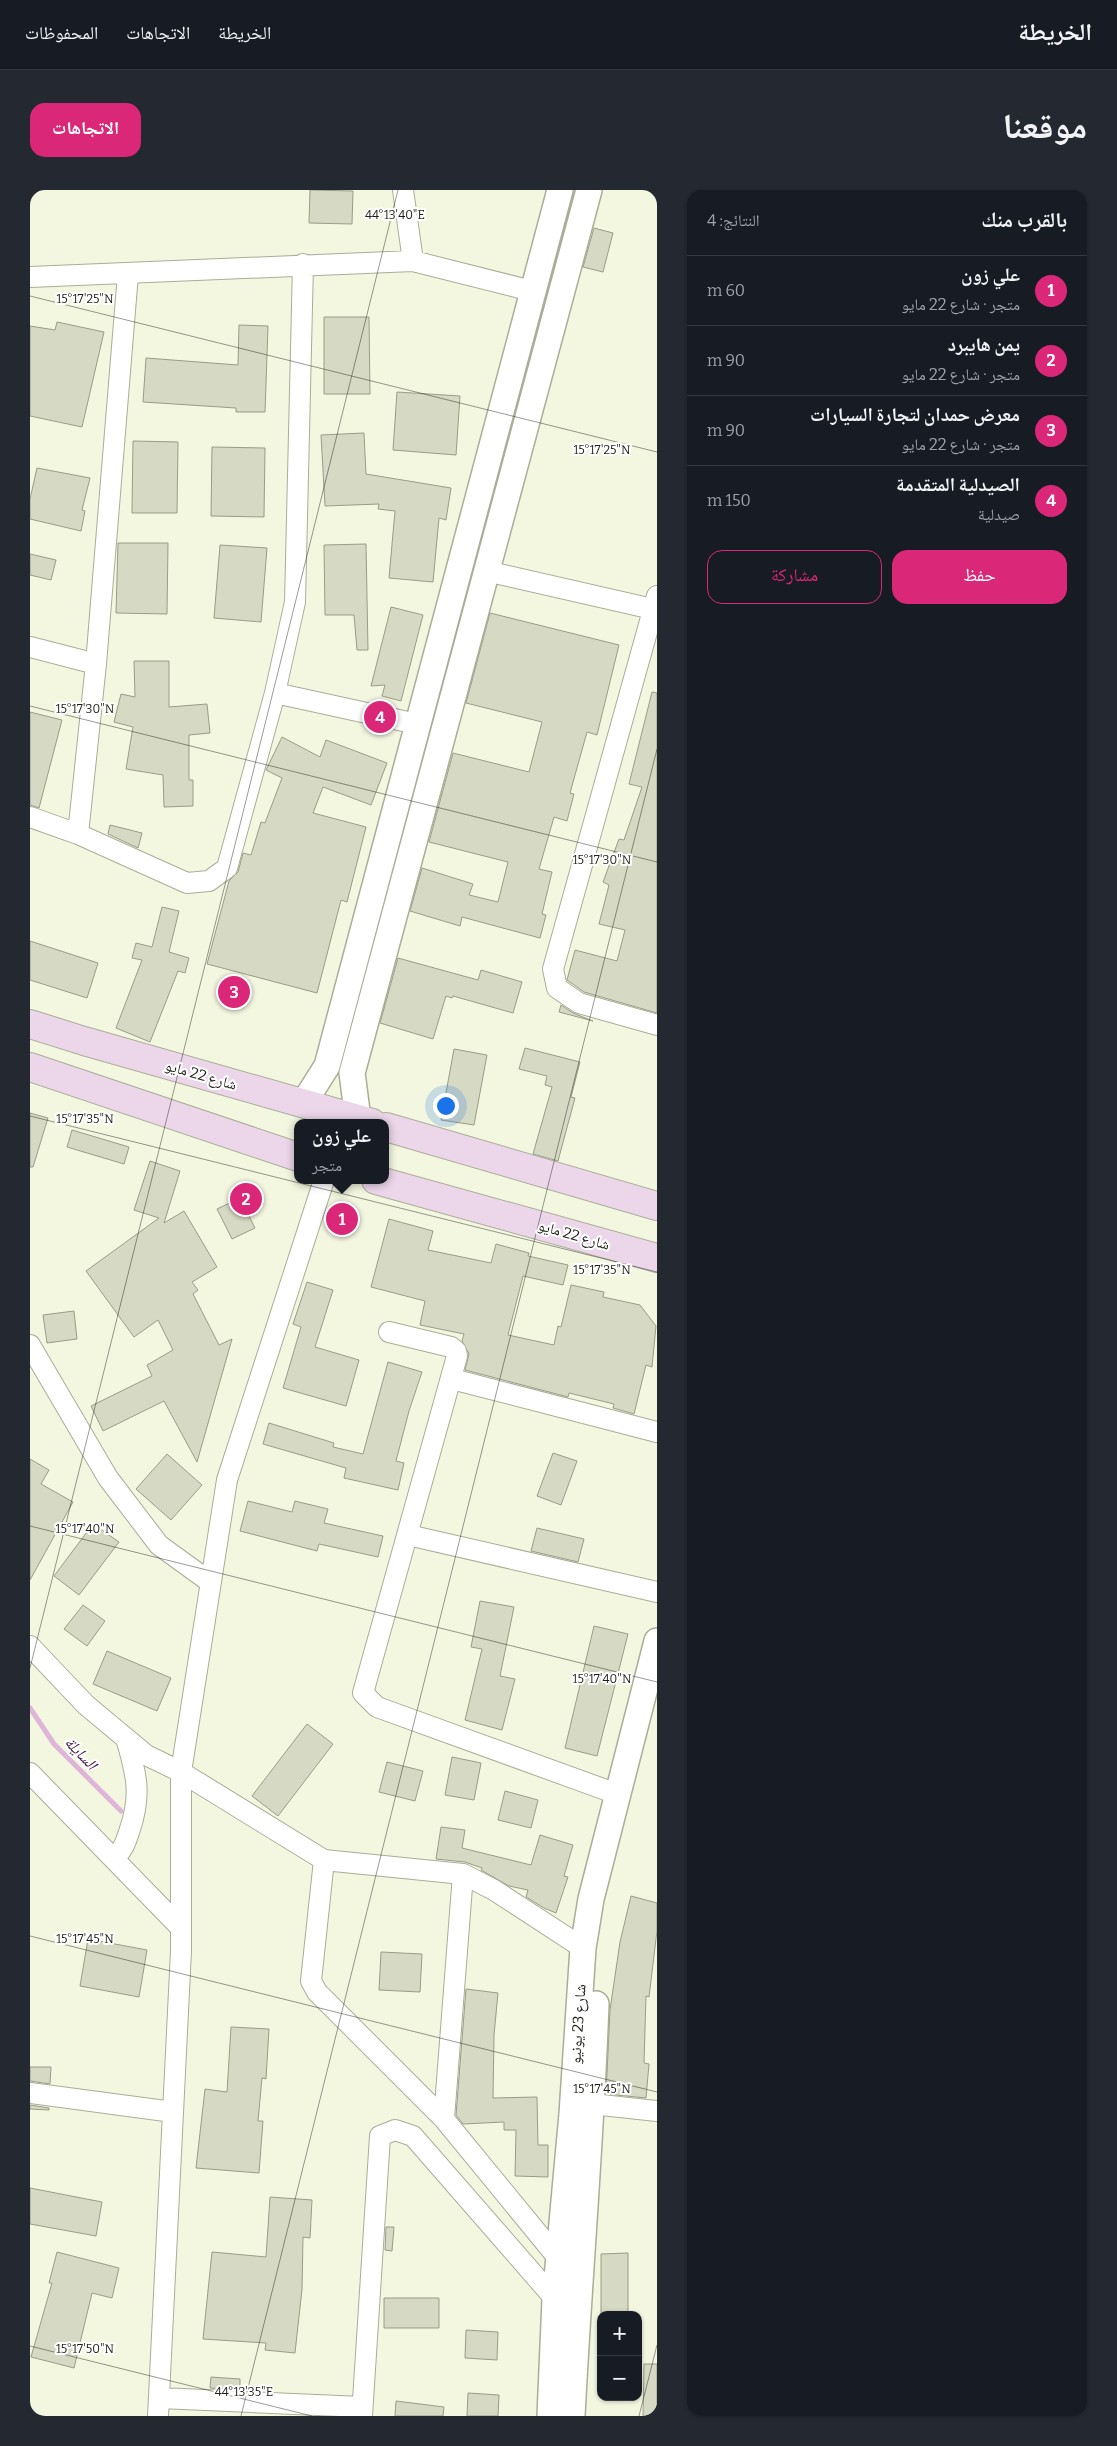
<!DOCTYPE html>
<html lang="ar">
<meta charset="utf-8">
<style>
body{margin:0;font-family:Bitter,"Noto Naskh Arabic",serif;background:#242831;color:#f1f3f6;direction:rtl}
.controls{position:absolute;right:15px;bottom:15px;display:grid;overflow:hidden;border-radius:10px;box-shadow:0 1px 4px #0004}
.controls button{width:45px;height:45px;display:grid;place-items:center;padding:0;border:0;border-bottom:1px solid #363941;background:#171b24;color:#f1f3f6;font:25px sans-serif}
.you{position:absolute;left:415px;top:915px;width:18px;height:18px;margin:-12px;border:4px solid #fff;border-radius:50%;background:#1a73e8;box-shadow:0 0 0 8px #1a73e833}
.badge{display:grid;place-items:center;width:32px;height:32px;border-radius:50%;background:#db2777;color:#fff;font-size:16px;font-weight:700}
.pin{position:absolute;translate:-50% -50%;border:2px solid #fff;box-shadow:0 1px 5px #0006}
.popup{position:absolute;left:264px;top:929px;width:95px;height:65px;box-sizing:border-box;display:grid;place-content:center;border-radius:10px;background:#171b24;filter:drop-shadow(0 1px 4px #0005);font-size:16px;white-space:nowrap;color:#9ea1a6}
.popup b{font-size:19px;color:#f1f3f6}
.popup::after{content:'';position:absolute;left:50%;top:100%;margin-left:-10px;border:10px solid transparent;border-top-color:#171b24}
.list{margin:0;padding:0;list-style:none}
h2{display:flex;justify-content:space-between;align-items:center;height:65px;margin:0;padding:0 20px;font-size:21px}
h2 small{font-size:16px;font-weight:400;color:#9ea1a6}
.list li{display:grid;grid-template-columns:32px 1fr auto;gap:15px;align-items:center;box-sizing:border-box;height:70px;padding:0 20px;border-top:1px solid #363941}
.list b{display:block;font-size:19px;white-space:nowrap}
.list p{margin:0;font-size:16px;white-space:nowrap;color:#9ea1a6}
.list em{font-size:16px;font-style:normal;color:#9ea1a6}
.actions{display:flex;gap:10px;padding:15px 20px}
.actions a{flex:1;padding:11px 0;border:1px solid #db2777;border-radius:15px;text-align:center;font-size:18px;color:#db2777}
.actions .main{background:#db2777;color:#fff}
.map{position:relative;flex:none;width:627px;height:2226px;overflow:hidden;direction:ltr;border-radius:15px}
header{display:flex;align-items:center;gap:30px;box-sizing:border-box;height:70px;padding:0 25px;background:#171b24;border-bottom:1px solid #363941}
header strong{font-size:24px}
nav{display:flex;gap:28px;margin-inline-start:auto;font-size:18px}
.intro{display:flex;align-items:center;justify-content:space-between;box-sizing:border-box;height:120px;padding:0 30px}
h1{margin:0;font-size:35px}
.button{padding:12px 22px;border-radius:15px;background:#db2777;color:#fff;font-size:18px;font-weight:700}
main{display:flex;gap:30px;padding:0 30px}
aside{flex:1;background:#171b24;border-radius:15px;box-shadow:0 1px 4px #0004}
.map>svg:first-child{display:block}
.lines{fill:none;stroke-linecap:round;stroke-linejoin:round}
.stream{stroke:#ddb5d8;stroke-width:5}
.building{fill:#d6d9c3;stroke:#999c87}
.minor-casing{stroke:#aaad97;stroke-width:22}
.tertiary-casing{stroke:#aaad97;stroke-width:28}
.secondary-casing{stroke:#aaad97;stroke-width:30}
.minor{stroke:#fff;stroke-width:20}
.tertiary{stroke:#fff;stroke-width:25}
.secondary{stroke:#ecd6ea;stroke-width:28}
.ticks{fill:none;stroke:#1f2018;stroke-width:1;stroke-opacity:0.45}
.labels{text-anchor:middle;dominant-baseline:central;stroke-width:4;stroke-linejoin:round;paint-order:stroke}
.street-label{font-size:15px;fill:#1f2018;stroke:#fff}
.water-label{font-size:16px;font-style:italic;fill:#491946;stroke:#fff}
.ticks-label{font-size:12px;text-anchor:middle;fill:#1f2018;stroke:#fff;stroke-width:4;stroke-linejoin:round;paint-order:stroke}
</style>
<header>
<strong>الخريطة</strong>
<nav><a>الخريطة</a><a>الاتجاهات</a><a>المحفوظات</a></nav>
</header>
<div class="intro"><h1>موقعنا</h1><a class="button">الاتجاهات</a></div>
<main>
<aside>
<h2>بالقرب منك<small>النتائج: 4</small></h2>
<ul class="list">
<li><span class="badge">1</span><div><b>علي زون</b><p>متجر · شارع 22 مايو</p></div><em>60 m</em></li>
<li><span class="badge">2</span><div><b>يمن هايبرد</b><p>متجر · شارع 22 مايو</p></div><em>90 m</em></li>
<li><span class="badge">3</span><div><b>معرض حمدان لتجارة السيارات</b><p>متجر · شارع 22 مايو</p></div><em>90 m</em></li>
<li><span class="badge">4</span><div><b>الصيدلية المتقدمة</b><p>صيدلية</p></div><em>150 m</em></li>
</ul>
<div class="actions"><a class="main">حفظ</a><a>مشاركة</a></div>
</aside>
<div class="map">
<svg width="627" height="2226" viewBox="0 0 627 2226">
<rect width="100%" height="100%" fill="#f3f7e0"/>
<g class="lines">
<path class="stream" d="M 0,1518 L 24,1554 L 91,1621"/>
</g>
<path class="building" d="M 280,0 L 323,1 L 322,34 L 279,33 Z
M 564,38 L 583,43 L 573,82 L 553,77 Z
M 294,127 L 339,127 L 340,204 L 294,204 Z
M 27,132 L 74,142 L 52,237 L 0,226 L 0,136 L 25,140 Z
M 209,135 L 238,136 L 235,222 L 206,222 L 206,218 L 113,212 L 116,168 L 208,175 Z
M 367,202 L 430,206 L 426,265 L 363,260 Z
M 334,243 L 336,284 L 421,298 L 416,330 L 409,328 L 403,392 L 359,388 L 365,321 L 348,319 L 349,314 L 295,316 L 291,245 Z
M 103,251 L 148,252 L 147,323 L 102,323 Z
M 182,257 L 235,258 L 234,327 L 181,326 Z
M 7,278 L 60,288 L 52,320 L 55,321 L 51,341 L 0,329 L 0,309 Z
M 88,353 L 138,353 L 137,424 L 86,423 Z
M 336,354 L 338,460 L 327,460 L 324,425 L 295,425 L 294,355 Z
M 190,355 L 237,358 L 231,432 L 184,428 Z
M 0,364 L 26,370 L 21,390 L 0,385 Z
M 361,417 L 393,425 L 371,511 L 352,506 L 355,495 L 341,496 Z
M 460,423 L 589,455 L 567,545 L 557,542 L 540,603 L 544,604 L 537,631 L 524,627 L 509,679 L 522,682 L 512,724 L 516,725 L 510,748 L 432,727 L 430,736 L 380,721 L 392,678 L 443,694 L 439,705 L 468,712 L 478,672 L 399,652 L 423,563 L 499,582 L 512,532 L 436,513 Z
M 104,471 L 139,471 L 139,517 L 177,514 L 180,543 L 159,545 L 159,590 L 163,590 L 163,616 L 134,617 L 133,585 L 96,579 L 103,537 L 84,532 L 91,504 L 105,507 Z
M 622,502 L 627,503 L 627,823 L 554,802 L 537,790 L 545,760 L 587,771 L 595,740 L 569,734 L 579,695 L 573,692 L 589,649 L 594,650 L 612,597 L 599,594 Z
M 0,522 L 32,530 L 9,618 L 0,615 Z
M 252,547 L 290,567 L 296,550 L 357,573 L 341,615 L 293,597 L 283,623 L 336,637 L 317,712 L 311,710 L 287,803 L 177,774 L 199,691 L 208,682 L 213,663 L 221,665 L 231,632 L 235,633 L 252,588 L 236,580 Z
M 80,635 L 112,643 L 108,658 L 78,644 Z
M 132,717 L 149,721 L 139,762 L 159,768 L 155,783 L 148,781 L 120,852 L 86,838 L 112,770 L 102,768 L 106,753 L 122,757 Z
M 0,751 L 68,773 L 57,808 L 0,790 Z
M 368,768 L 448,790 L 451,780 L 492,792 L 483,823 L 423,806 L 422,808 L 416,806 L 403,849 L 350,833 Z
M 531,815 L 543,823 L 563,831 L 529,822 Z
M 495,858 L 550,872 L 541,907 L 545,908 L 528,971 L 503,964 L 522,897 L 515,895 L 517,886 L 489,879 Z
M 424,859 L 457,865 L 444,935 L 411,930 Z
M 0,923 L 18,928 L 3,977 L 0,977 Z
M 42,940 L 99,957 L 94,974 L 37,957 Z
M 120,971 L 150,981 L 134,1033 L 154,1021 L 187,1077 L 162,1092 L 168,1100 L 163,1104 L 189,1155 L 202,1149 L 167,1272 L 134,1211 L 73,1241 L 61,1216 L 122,1186 L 117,1175 L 143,1160 L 128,1130 L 104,1147 L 56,1081 L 129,1028 L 104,1020 Z
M 210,1008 L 225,1038 L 202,1049 L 187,1019 Z
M 359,1029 L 403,1041 L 398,1060 L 461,1073 L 466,1054 L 499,1063 L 498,1066 L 538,1075 L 533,1095 L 493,1086 L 478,1145 L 524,1155 L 528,1136 L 531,1137 L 541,1095 L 574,1102 L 573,1107 L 610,1115 L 626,1136 L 622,1177 L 616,1175 L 604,1224 L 583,1218 L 584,1214 L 539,1203 L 538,1207 L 435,1180 L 439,1164 L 432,1151 L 434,1144 L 390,1135 L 395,1111 L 341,1097 Z
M 277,1092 L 303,1100 L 285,1157 L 329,1170 L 316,1216 L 253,1198 L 271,1137 L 263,1134 Z
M 44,1121 L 47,1149 L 17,1153 L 13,1125 Z
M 358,1172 L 392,1182 L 379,1221 L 366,1271 L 374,1273 L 368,1300 L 314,1288 L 316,1278 L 233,1254 L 239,1233 L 304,1253 L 303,1257 L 333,1264 Z
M 523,1263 L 547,1271 L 531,1315 L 507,1306 Z
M 137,1264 L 172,1295 L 141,1330 L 106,1299 Z
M 0,1269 L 19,1280 L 11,1294 L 43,1312 L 0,1390 Z
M 218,1311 L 262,1322 L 265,1311 L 298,1319 L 294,1333 L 353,1346 L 348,1367 L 289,1354 L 287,1361 L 210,1341 Z
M 63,1334 L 89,1352 L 49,1405 L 24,1386 Z
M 507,1338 L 554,1349 L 548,1372 L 501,1361 Z
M 450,1411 L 484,1417 L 470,1486 L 485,1489 L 472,1540 L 435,1530 L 452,1459 L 441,1457 Z
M 53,1415 L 75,1431 L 57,1456 L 34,1439 Z
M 564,1436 L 598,1444 L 567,1566 L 535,1558 Z
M 77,1461 L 141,1488 L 127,1521 L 63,1494 Z
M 277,1534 L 303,1554 L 248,1626 L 222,1606 Z
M 422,1567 L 451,1573 L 444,1610 L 415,1605 Z
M 357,1572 L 393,1581 L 385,1611 L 349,1602 Z
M 475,1601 L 508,1610 L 501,1638 L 468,1630 Z
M 411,1637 L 435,1640 L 432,1658 L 501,1675 L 510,1645 L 543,1655 L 534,1686 L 538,1687 L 526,1723 L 514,1718 L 496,1707 L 498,1700 L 479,1696 L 451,1680 L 452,1678 L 435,1672 L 406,1669 Z
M 601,1706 L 627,1713 L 627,1741 L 619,1807 L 616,1806 L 614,1873 L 619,1874 L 616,1908 L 576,1904 L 580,1820 L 590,1752 Z
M 58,1749 L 117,1760 L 109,1807 L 50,1796 Z
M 351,1762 L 392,1764 L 390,1802 L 349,1800 Z
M 436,1799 L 468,1803 L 464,1845 L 463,1908 L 507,1907 L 508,1955 L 518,1955 L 518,1987 L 485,1986 L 486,1940 L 474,1940 L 474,1932 L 433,1934 L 426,1925 Z
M 201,1837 L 239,1839 L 236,1889 L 232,1888 L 228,1931 L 233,1931 L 229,1983 L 166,1978 L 175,1899 L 197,1902 Z
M 0,1877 L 21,1877 L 20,1894 L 0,1891 Z
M 0,1915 L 19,1918 L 19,1920 L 0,1919 Z
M 0,1998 L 72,2012 L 66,2046 L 0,2034 Z
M 240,2007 L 282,2010 L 280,2048 L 273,2047 L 272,2099 L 265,2163 L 235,2160 L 236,2153 L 173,2149 L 182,2062 L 236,2067 Z
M 356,2037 L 364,2037 L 362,2061 L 355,2060 Z
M 27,2062 L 89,2078 L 82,2108 L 62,2103 L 44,2178 L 1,2167 L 22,2093 L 19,2093 Z
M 598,2063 L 598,2125 L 571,2125 L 571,2064 Z
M 354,2108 L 409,2108 L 409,2138 L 354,2138 Z
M 436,2140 L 468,2142 L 467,2170 L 435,2168 Z
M 614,2174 L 627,2174 L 627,2226 L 613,2226 Z
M 181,2187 L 210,2189 L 210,2200 L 180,2198 Z
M 438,2203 L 469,2205 L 468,2226 L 437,2226 Z
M 366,2211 L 414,2217 L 413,2226 L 365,2226 Z"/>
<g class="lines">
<g class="minor-casing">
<path id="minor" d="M 373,0 L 383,71
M 0,87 L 383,71 L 502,101
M 456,381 L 627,420
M 627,406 L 523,779 L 527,798 L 549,813 L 627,835
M 0,457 L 66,474
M 245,503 L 387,534
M 0,627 L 48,644 L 157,693 L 179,691 L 197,678 L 245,503 L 265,412 L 273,74
M 48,644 L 66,474 L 98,84
M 359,1142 L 421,1157 L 426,1161 L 427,1166 L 333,1503 L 347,1517 L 587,1604
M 0,1155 L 78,1288 L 129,1355 L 180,1392
M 422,1189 L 627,1242
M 378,1345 L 627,1402
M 0,1456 L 56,1515 L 116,1565 L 151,1582 L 294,1670 L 433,1684 L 464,1700 L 553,1758
M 0,1583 L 151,1738
M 84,1669 C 93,1660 96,1652 100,1639 C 112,1603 106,1583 96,1548
M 294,1670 L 281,1791 L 287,1802 L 414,1929 L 528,2068
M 0,1903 L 143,1922
M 562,1914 L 627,1921
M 414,1929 L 433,1684
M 130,2208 L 332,2217
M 128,2226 L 151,1761 L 151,1582 L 197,1290 L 294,990
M 332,2226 L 350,1946 L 365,1940 L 383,1946 L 525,2109"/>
</g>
<g class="tertiary-casing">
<path id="tertiary" d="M 273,914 L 297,876 L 530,0
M 328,929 L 322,883 L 559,0
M 520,2226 L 525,2109 L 542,1924 L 553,1758 L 561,1709 L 627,1451
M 542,2226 C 549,2089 561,1952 566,1814"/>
</g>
<g class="secondary-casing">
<path id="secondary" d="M 0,834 L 54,851 L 342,933
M 0,877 L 268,967
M 356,937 L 627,1016
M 346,990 L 627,1068"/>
</g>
<use href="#minor" class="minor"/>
<use href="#tertiary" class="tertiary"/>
<use href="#secondary" class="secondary"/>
</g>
<path class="ticks" d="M 0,106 L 627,262M 0,516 L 627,672M 0,926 L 627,1082M 0,1336 L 627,1492M 0,1478 L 368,0M 0,1746 L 627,1902M 0,2156 L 282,2226M 211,2226 L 627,559M 609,2226 L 627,2155"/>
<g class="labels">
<g class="street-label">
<text transform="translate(171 885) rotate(16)">شارع 22 مايو</text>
<text transform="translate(544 1045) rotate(16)">شارع 22 مايو</text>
<text transform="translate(548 1834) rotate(-86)">شارع 23 يونيو</text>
</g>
<g class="water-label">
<text transform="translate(51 1563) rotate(46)">السايلة</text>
</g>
</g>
<g class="ticks-label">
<text x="365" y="29">44°13'40"E</text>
<text x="55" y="113">15°17'25"N</text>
<text x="572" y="264">15°17'25"N</text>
<text x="55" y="523">15°17'30"N</text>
<text x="572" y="674">15°17'30"N</text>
<text x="55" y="933">15°17'35"N</text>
<text x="572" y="1084">15°17'35"N</text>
<text x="55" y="1343">15°17'40"N</text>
<text x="572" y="1493">15°17'40"N</text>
<text x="55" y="1753">15°17'45"N</text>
<text x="572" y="1903">15°17'45"N</text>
<text x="55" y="2163">15°17'50"N</text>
<text x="214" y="2206">44°13'35"E</text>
</g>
</svg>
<div class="controls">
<button>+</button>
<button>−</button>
</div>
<div class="you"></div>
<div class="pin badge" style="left:312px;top:1029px">1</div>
<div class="popup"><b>علي زون</b>متجر</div>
<div class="pin badge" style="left:216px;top:1009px">2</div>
<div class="pin badge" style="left:204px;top:802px">3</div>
<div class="pin badge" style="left:350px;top:527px">4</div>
</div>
</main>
